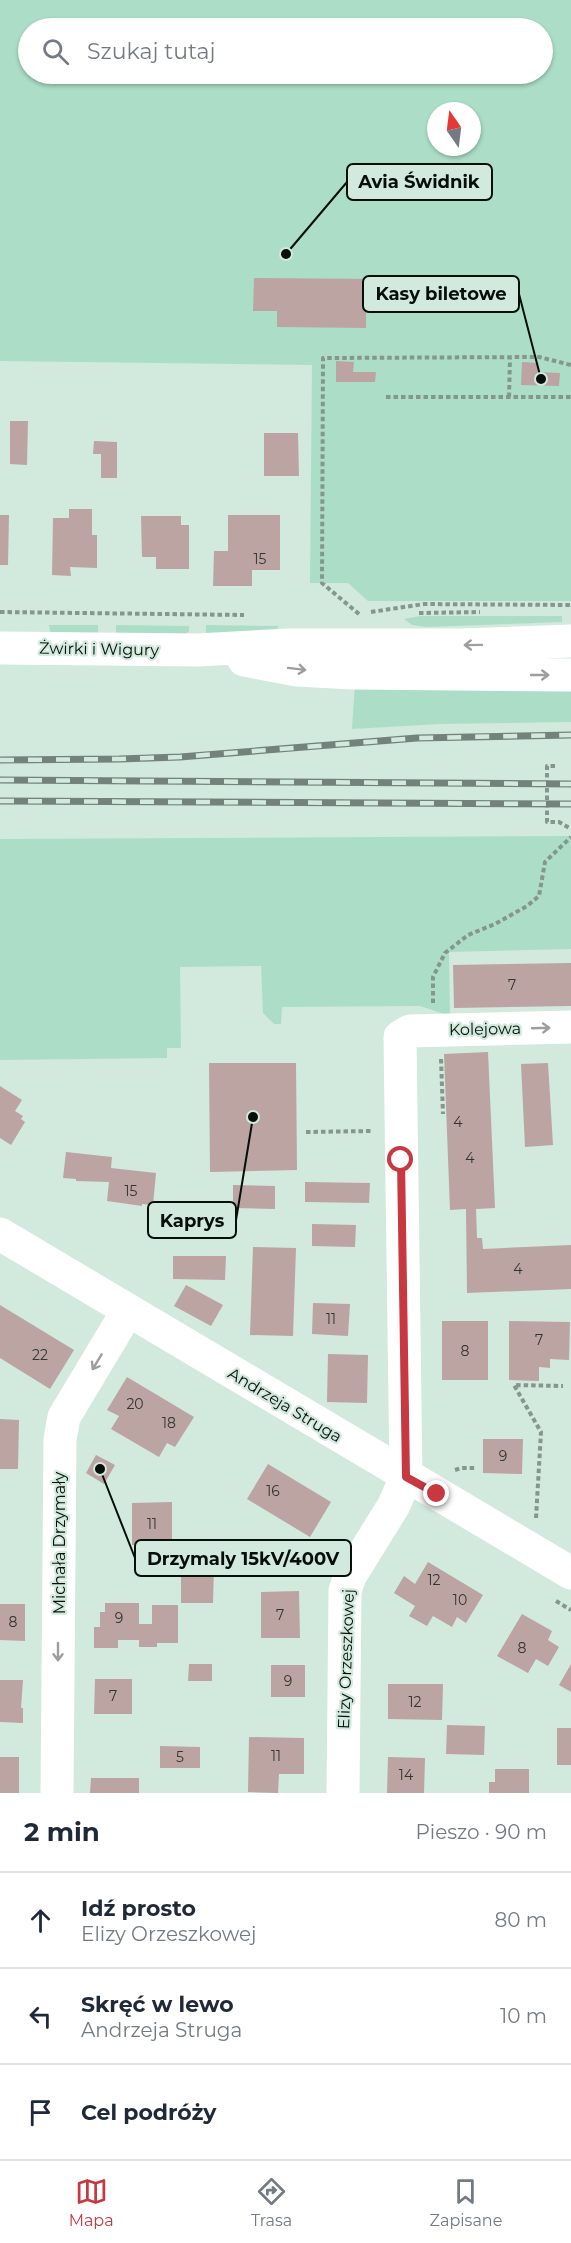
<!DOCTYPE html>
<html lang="pl">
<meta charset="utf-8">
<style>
body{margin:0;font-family:Montserrat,sans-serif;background:#f2f2f3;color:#1f2937}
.compass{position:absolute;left:427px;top:102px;width:54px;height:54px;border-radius:50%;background:#fff;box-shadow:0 2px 4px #0004;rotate:346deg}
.stop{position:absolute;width:18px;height:18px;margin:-14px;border:4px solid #c73840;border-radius:50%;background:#fff}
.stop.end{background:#c73840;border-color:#fff;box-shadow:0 2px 6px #0008}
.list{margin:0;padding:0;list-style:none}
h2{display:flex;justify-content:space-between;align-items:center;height:78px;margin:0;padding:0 24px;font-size:26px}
h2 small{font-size:20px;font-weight:400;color:#747a83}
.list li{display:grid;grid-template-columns:39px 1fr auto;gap:18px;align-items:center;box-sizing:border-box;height:96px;padding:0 24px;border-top:2px solid #e0e1e3}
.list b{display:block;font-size:22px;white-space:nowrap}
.list p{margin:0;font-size:20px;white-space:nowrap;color:#747a83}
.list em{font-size:20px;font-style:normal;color:#747a83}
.icon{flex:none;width:33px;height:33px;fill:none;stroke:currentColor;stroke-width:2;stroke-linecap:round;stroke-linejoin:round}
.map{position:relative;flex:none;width:571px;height:1793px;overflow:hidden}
.search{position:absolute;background:#fff;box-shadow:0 2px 4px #0004;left:18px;right:18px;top:18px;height:66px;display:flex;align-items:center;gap:15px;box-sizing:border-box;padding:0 21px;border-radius:33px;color:#747a83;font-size:22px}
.sheet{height:366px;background:#fff}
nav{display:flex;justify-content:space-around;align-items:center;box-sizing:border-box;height:84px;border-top:2px solid #e0e1e3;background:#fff;font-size:16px;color:#747a83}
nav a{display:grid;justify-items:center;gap:3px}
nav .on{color:#c73840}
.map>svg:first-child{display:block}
.green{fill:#acdec7;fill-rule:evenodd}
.building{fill:#bca4a2}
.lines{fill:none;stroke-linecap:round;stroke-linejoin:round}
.path{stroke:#85968d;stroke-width:4;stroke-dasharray:4.5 3;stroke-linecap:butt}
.minor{stroke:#fff;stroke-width:33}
.major{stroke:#fff;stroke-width:33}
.rail-casing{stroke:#73837b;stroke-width:7}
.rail{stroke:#d2e9dd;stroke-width:4.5;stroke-dasharray:14;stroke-linecap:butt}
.oneway{stroke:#9c9f9d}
.route{stroke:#c73840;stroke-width:8}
.labels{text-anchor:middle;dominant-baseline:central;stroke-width:4.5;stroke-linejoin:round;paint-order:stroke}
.number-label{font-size:14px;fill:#343431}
.street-label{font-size:16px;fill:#070f0b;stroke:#d2e9dd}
.leader{fill:none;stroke:#070f0b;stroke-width:2}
.callout-dot{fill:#070f0b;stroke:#d2e9dd;stroke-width:2}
.callout{fill:#d2e9dd;stroke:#070f0b;stroke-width:2}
.callout-label{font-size:18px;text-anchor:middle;font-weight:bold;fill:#070f0b}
</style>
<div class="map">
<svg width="571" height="1793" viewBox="0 0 571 1793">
<rect width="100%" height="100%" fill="#d2e9dd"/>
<path class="green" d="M 0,0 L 571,0 L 571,601 L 368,601 L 348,583 L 310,583 L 312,365 L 0,361 ZM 28,28 L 542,28 L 542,74 L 28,74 ZM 436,111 L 472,111 L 472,147 L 436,147 Z
M 420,616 L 562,616 L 562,622 L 427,627 L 412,625 L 404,619 Z
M 49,625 L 98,625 L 98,633 L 53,634 L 50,631 Z
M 116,625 L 189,626 L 189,631 L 185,635 L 119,634 L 116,632 Z
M 206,625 L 278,626 L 276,637 L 209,636 L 206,632 Z
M 355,682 L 571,686 L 571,722 L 440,724 L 352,729 Z
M 571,836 L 571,949 L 449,952 L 450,1016 L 420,1006 L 282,1007 L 281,1024 L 274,1024 L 263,1013 L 261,966 L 180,967 L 181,1048 L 167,1048 L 167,1058 L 0,1060 L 0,839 Z"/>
<path class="building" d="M 254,278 L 386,279 L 386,311 L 366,311 L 366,328 L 277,327 L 277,311 L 253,311 Z
M 336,361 L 354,362 L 353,372 L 376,372 L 375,382 L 336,382 Z
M 522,362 L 538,363 L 538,372 L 560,373 L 559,386 L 521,385 Z
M 10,421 L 28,421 L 27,465 L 10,464 Z
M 264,433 L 298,433 L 299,476 L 264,476 Z
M 94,441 L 117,442 L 117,478 L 101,478 L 101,454 L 93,454 Z
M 69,509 L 92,509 L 92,535 L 97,535 L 97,568 L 70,567 L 71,576 L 52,575 L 53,518 L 69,518 Z
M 0,515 L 9,515 L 8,565 L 0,565 Z
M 228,515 L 280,515 L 280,570 L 252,570 L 252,586 L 213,586 L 214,551 L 228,551 Z
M 141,516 L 181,516 L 181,525 L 189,525 L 189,569 L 156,569 L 156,557 L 142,557 Z
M 571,963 L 571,1006 L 454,1008 L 453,965 Z
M 488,1052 L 495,1208 L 476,1209 L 477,1238 L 482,1238 L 483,1249 L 571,1245 L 571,1289 L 467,1293 L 466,1209 L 450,1210 L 444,1054 Z
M 209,1063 L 296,1063 L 297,1170 L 210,1172 Z
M 548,1063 L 553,1145 L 525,1147 L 521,1064 Z
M 0,1086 L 22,1100 L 15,1111 L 23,1116 L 21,1119 L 25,1122 L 11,1145 L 0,1138 Z
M 66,1152 L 112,1157 L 111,1168 L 156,1173 L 153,1205 L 142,1204 L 142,1206 L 107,1201 L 109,1182 L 76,1181 L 76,1179 L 63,1178 Z
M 305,1182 L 370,1183 L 369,1203 L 305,1202 Z
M 233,1185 L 275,1186 L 275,1209 L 233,1208 Z
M 312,1224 L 356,1225 L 355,1247 L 312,1246 Z
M 253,1247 L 296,1248 L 293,1336 L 250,1335 Z
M 173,1256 L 226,1256 L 225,1280 L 173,1279 Z
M 186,1285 L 223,1305 L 211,1326 L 174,1306 Z
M 313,1303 L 350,1304 L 348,1336 L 312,1334 Z
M 0,1305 L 74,1350 L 50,1389 L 0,1358 Z
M 442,1321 L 488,1321 L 488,1380 L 442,1380 Z
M 509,1321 L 570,1322 L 569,1360 L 550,1359 L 550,1368 L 539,1367 L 539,1381 L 509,1380 Z
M 328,1354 L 368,1355 L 367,1403 L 327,1402 Z
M 127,1377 L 194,1417 L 175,1447 L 167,1443 L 159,1457 L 111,1429 L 119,1416 L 107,1410 Z
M 0,1419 L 19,1420 L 18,1469 L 0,1469 Z
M 483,1439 L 523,1439 L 522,1474 L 483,1473 Z
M 96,1455 L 115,1465 L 104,1484 L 86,1473 Z
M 268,1464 L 331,1502 L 310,1537 L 247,1499 Z
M 172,1502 L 172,1544 L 132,1545 L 132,1503 Z
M 428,1562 L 483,1595 L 466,1623 L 457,1617 L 452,1627 L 433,1616 L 427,1626 L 409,1616 L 415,1606 L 394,1593 L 404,1576 L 415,1584 Z
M 181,1566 L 214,1566 L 213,1603 L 181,1603 Z
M 299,1591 L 300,1638 L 261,1638 L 261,1592 Z
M 105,1603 L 139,1603 L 139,1624 L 152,1624 L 152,1605 L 178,1605 L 178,1643 L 157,1643 L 157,1647 L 139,1647 L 139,1640 L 118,1640 L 118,1648 L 94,1648 L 94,1627 L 100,1627 L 100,1612 L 105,1612 Z
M 0,1604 L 25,1604 L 25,1641 L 0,1640 Z
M 522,1614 L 552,1631 L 548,1640 L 559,1647 L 548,1666 L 536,1659 L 528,1673 L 497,1656 Z
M 189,1664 L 212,1664 L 212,1681 L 188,1681 Z
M 571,1664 L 571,1692 L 559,1685 Z
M 271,1665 L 305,1665 L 305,1697 L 271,1697 Z
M 95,1679 L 132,1679 L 132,1714 L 94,1714 Z
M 0,1680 L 23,1680 L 21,1708 L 23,1708 L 23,1723 L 0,1722 Z
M 388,1684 L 443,1684 L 442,1720 L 388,1719 Z
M 447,1725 L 485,1726 L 484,1755 L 446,1754 Z
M 557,1728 L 571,1728 L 571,1765 L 557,1765 Z
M 249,1737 L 304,1738 L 304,1774 L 279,1774 L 278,1793 L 248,1792 Z
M 160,1746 L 200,1747 L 200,1768 L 160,1768 Z
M 0,1757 L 19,1757 L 19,1793 L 0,1793 Z
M 388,1757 L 425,1758 L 424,1793 L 387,1793 Z
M 495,1769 L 529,1769 L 529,1793 L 489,1793 L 489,1782 L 495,1782 Z
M 91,1778 L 139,1778 L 139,1793 L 90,1793 Z"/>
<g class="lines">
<path class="path" d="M 386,397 L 571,397
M 509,397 L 510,358
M 0,612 L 244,615
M 371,612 L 424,604 L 571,605
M 419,613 L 480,612
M 359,614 L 322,583 L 323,358 L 539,357 L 571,365
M 555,766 L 547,766 L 547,822 L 559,822 L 571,829
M 433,1003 L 433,977 L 445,953 L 468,935 L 495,924 L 527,906 L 539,896 L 545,862 L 571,837
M 441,1059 L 443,1114
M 306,1132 L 372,1131
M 455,1470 L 461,1468 L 477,1468
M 536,1518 L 541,1432 L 514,1385 L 563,1386
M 556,1601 L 571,1610"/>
<path class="minor" d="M 0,1234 L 571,1573
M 57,1793 L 60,1439 L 64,1417 L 127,1312
M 343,1793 L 345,1591 L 350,1576 L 394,1505 L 406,1477 L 400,1037 L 410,1031 L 571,1027"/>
<path class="major" d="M 0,648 L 198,650 L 288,645 L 462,645 L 571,641
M 244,660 L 297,670 L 353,673 L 571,675"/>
<g class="rail-casing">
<path id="rail" d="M 0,760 L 119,759 L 180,757 L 417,738 L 571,735
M 0,780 L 571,784
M 0,801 L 571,804"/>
</g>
<use href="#rail" class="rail"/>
</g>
<defs><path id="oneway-shaft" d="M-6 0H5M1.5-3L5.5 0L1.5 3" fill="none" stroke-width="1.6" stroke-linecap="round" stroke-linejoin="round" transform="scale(1.5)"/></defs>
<g class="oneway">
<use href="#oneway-shaft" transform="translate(473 645) rotate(179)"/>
<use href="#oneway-shaft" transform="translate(297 669) rotate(7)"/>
<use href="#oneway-shaft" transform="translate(540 675)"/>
<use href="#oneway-shaft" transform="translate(541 1028) rotate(-2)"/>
<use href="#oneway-shaft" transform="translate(97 1362) rotate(121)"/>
<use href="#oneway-shaft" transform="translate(58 1652) rotate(90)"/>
</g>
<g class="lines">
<path class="route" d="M 401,1160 L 406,1477 L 437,1494"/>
</g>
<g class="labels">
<g class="number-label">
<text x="260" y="559">15</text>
<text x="512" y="985">7</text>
<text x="458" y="1122">4</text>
<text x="470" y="1158">4</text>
<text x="131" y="1191">15</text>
<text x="518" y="1269">4</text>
<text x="331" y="1319">11</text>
<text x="539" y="1340">7</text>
<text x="465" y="1351">8</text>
<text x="40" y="1355">22</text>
<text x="135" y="1404">20</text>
<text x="169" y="1423">18</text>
<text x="503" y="1456">9</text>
<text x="273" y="1491">16</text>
<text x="152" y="1524">11</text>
<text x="434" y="1580">12</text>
<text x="460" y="1600">10</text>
<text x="280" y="1615">7</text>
<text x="119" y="1618">9</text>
<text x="13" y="1622">8</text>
<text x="522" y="1648">8</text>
<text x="288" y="1681">9</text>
<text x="113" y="1696">7</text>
<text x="415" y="1702">12</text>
<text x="276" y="1756">11</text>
<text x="180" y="1757">5</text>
<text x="406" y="1775">14</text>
</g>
<g class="street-label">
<text transform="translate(99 649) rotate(1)">Żwirki i Wigury</text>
<text transform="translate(485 1029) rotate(-1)">Kolejowa</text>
<text transform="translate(285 1405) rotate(31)">Andrzeja Struga</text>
<text transform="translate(59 1543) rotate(-90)">Michała Drzymały</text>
<text transform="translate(346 1659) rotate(-88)">Elizy Orzeszkowej</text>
</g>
</g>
<path class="leader" d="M286 254L347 182M541 379L519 294M253 1117L236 1220M100 1469L135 1558"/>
<g class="callout-dot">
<circle cx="286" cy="254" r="6"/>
<circle cx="541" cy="379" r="6"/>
<circle cx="253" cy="1117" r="6"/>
<circle cx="100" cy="1469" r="6"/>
</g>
<g class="callout">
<rect x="347" y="164" width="145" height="36" rx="6"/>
<rect x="363" y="276" width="156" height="36" rx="6"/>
<rect x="148" y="1202" width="88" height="36" rx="6"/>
<rect x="135" y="1540" width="216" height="36" rx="6"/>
</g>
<g class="callout-label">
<text x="419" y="188">Avia Świdnik</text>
<text x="441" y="300">Kasy biletowe</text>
<text x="192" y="1227">Kaprys</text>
<text x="243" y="1565">Drzymaly 15kV/400V</text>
</g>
</svg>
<svg class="compass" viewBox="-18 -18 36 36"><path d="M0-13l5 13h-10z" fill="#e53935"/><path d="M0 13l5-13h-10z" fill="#747a83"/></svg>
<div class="stop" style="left:401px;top:1160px"></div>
<div class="stop end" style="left:437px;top:1494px"></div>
<div class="search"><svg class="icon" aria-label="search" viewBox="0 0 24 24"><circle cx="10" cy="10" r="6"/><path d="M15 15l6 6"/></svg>Szukaj tutaj</div>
</div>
<section class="sheet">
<h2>2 min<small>Pieszo · 90 m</small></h2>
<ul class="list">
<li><svg class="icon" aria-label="ahead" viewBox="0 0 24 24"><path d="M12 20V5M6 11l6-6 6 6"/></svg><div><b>Idź prosto</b><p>Elizy Orzeszkowej</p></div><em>80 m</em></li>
<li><svg class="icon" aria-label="left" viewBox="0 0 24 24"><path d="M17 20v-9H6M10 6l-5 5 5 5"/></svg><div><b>Skręć w lewo</b><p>Andrzeja Struga</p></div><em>10 m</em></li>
<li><svg class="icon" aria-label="arrive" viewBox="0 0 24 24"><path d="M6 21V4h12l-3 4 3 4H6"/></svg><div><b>Cel podróży</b></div></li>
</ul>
</section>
<nav>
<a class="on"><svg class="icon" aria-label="map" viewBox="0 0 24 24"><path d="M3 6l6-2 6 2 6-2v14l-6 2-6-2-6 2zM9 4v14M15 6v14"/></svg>Mapa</a>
<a><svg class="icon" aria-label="directions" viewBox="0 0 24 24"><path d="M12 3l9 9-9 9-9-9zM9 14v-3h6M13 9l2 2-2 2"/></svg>Trasa</a>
<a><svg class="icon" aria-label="saved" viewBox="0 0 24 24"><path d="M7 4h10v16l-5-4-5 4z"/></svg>Zapisane</a>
</nav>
